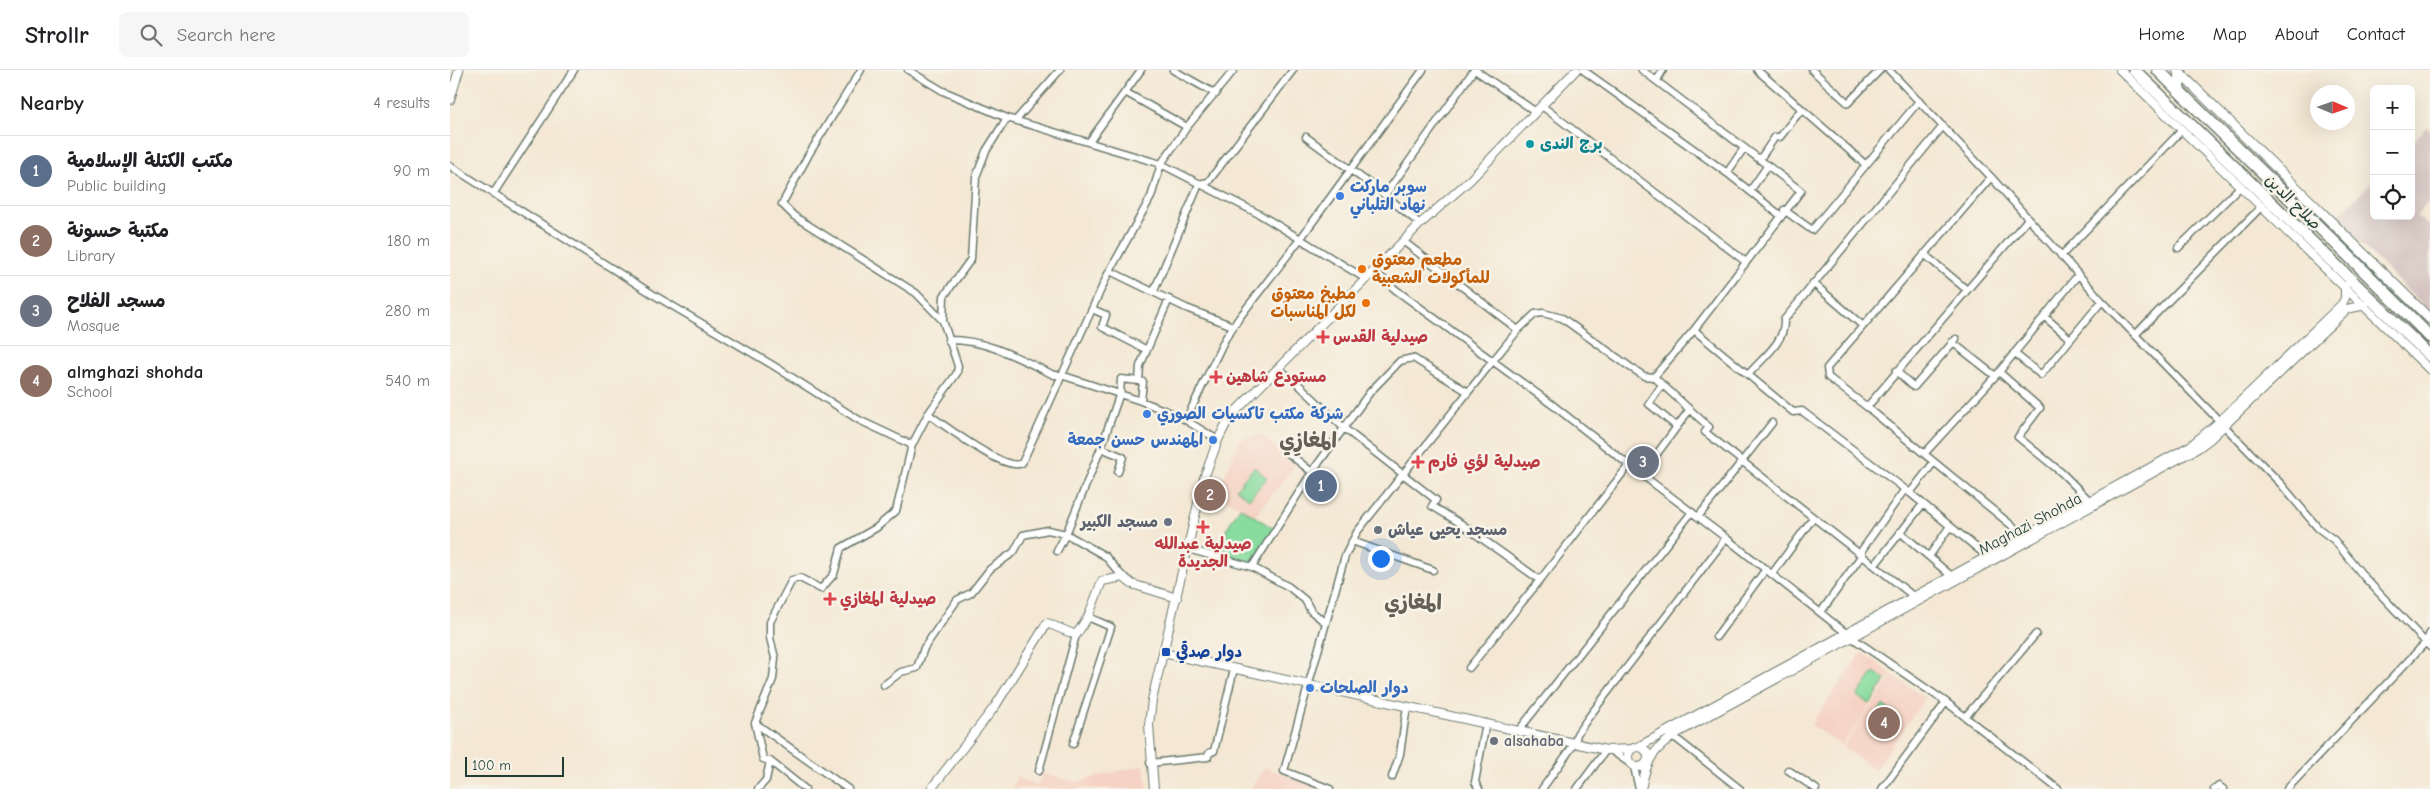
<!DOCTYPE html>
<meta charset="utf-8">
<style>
body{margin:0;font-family:"Comic Neue","Playpen Sans Arabic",sans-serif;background:#f6f6f6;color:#202124}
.controls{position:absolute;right:15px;top:15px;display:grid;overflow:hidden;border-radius:8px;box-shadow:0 5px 20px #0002}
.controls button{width:45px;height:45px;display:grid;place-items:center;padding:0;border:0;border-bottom:1px solid #e0e0e0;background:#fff;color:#202124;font:25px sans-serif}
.compass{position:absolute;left:1860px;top:15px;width:45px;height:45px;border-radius:50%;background:#fff;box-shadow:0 5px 20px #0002;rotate:92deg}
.scale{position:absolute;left:15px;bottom:12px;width:99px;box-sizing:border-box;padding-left:5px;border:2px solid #1f3d34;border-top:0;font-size:14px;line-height:18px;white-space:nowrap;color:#1f3d34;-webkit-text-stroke:4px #f7f3e8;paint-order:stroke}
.you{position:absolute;left:930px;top:488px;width:18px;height:18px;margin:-12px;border:4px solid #fff;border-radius:50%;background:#1a73e8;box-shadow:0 0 0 8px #1a73e833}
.badge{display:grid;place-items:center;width:32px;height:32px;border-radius:50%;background:#c8321e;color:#fff;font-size:16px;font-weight:700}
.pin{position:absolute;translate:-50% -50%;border:2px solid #fff;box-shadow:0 1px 5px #0006}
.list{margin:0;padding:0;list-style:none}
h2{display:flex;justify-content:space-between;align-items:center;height:65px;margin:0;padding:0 20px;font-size:21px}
h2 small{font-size:16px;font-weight:400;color:#757577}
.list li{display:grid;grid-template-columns:32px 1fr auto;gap:15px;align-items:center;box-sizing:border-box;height:70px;padding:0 20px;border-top:1px solid #e0e0e0}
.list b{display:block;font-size:19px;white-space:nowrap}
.list p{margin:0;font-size:16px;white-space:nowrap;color:#757577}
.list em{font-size:16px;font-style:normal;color:#757577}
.icon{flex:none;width:28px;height:28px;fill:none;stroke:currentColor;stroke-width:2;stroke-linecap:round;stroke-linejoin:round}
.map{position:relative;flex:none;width:1980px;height:719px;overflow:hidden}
header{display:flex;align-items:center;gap:30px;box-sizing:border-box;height:70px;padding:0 25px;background:#fff;border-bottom:1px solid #e0e0e0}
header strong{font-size:24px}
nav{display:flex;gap:28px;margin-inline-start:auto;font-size:18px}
.search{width:350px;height:45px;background:#f6f6f6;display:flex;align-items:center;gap:12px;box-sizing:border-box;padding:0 18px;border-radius:8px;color:#757577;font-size:19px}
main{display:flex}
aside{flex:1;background:#fff}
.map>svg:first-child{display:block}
.built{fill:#f5d2c3}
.industrial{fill:#d1bfbd}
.green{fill:#86db9d;stroke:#528c68}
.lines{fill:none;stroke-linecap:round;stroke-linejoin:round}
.minor-casing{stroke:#6a796c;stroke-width:9}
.tertiary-casing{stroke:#6a796c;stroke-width:10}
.secondary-casing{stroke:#6a796c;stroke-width:11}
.trunk-casing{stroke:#6a796c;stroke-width:14}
.minor{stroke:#fff;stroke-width:6}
.tertiary{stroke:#fff;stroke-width:8}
.secondary{stroke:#fff;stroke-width:9}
.trunk{stroke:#fff;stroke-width:11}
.culture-dot{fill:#0f9aa8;stroke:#f7f3e8;stroke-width:2}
.shop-dot{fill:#3f7fe0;stroke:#f7f3e8;stroke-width:2}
.food-dot{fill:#e8710a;stroke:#f7f3e8;stroke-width:2}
.health-dot{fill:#e0444e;stroke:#f7f3e8;stroke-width:2}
.worship-dot{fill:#6b7280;stroke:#f7f3e8;stroke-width:2}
.transit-dot{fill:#1a4fb4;stroke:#f7f3e8;stroke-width:2}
.labels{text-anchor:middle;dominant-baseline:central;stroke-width:5;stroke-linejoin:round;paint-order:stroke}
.culture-label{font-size:16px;font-weight:bold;fill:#0d838f;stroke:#f7f3e8;text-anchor:start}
.shop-label{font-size:16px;font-weight:bold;fill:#366cbe;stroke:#f7f3e8;text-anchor:start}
.street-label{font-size:16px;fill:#1f3d34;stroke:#f7f3e8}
.food-label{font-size:16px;font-weight:bold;fill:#c56008;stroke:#f7f3e8;text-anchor:start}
.health-label{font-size:16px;font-weight:bold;fill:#be3a42;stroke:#f7f3e8;text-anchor:start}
.worship-label{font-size:16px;font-weight:bold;fill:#5b616d;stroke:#f7f3e8;text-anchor:start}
.transit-label{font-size:16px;font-weight:bold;fill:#164399;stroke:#f7f3e8;text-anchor:start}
.district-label{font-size:21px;font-weight:bold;fill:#656056;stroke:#f7f3e8}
</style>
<header>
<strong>Strollr</strong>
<div class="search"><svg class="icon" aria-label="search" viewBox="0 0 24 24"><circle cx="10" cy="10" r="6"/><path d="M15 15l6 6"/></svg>Search here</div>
<nav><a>Home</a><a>Map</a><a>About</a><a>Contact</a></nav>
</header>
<main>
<aside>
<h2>Nearby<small>4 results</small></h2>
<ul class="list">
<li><span class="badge" style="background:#5c6f8a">1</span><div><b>مكتب الكتلة الإسلامية</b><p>Public building</p></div><em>90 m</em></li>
<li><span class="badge" style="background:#8d6e63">2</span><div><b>مكتبة حسونة</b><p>Library</p></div><em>180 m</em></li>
<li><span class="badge" style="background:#6b7280">3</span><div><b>مسجد الفلاح</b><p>Mosque</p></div><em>280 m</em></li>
<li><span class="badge" style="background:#8d6e63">4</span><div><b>almghazi shohda</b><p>School</p></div><em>540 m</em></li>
</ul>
</aside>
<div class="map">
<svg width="1980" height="719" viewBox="0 0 1980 719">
<rect width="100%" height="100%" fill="#f7f3e8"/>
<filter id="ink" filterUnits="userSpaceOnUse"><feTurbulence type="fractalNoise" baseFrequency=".02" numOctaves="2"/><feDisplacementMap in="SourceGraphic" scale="10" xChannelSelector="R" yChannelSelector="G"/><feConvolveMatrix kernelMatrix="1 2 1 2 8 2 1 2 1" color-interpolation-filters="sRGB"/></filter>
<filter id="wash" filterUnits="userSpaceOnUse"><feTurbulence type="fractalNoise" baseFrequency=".0096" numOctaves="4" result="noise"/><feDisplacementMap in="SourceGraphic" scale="20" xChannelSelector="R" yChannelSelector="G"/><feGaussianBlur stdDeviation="1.12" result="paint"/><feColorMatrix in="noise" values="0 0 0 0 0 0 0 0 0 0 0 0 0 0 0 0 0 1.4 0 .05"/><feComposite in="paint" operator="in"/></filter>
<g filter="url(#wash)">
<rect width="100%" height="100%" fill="#f4e8d4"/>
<path class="built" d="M 810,365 L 847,393 L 805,446 L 767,424 L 790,369 Z
M 1412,582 L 1442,604 L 1392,676 L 1361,655 Z
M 1443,605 L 1475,628 L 1425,700 L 1393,677 Z
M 694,695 L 698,719 L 562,719 L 566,707 L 588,715 L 592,703 L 625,712 Z
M 815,697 L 875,719 L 803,719 L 803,714 Z"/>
<path class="industrial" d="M 1976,57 L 1980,60 L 1980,130 L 1966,146 L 1980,157 L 1980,243 L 1885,148 L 1924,111 L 1924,146 L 1961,146 L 1961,74 Z"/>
<path class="green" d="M 804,397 L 817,408 L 799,429 L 786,419 Z
M 790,437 L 824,459 L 801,496 L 770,486 L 777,458 Z
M 1424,602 L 1436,610 L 1420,634 L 1407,626 Z
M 1433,635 L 1444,643 L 1429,664 L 1417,657 Z"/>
</g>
<g filter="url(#ink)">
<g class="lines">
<g class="minor-casing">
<path id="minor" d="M 411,0 L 359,84 L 332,134 L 344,146 L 466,223 L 493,251
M 458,0 L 493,21 L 557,48 L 711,94 L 809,144 L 916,209
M 723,0 L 766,24
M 1025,0 L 1086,42
M 1133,0 L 1277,103 L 1330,145
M 1192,0 L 1351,121 L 1244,260 L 1204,307 L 1259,357 L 1255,362 L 1467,529
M 1307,0 L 1416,95
M 1362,0 L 1398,33 L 1430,0
M 1439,0 L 1541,107 L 1652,231 L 1831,414 L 1868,458 L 1884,470 L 1915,508 L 1980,577
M 1207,10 L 1213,0
M 675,22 L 737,57
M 1092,36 L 1296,192
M 566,50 L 610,0
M 856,67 L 935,125 L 970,154
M 639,72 L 691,0
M 1310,89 L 1325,67 L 1330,67 L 1351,40
M 0,96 L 204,225 L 324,296 L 409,350 L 462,375
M 1277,103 L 1294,78
M 1300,121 L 1318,95
M 43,124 L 124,0
M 935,125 L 1024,0
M 1334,140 L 1362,160 L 1469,31
M 953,171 L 1068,260
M 1728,178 L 1791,116
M 1474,184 L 1517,220
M 1611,186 L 1732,60
M 660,201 L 736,238 L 783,256
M 924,201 L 946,220 L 1104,336 L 1179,395
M 1363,213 L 1413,256
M 704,221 L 749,114 L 758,112 L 843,0
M 642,239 L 656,245 L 652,257 L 697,280
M 1595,247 L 1619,268
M 1244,260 L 1343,342 L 1352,341 L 1460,423 L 1539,488
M 1685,265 L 1812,136
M 498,270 C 536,269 570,289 604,305 L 611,305 L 691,331 L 729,346 L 768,370
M 1502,272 L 1544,305
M 1564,283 L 1591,305 L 1652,231
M 828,298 L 848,314 L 895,359 L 986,430 L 982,436 L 1010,453 L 1090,510
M 1446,301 L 1464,317 L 1506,269
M 1549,302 L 1590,338 L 1568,367 L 1612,403 L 1642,433
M 1298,305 C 1312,288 1335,273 1334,250 L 1493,56
M 689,311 L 693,312 L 691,331
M 1212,315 L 1199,334 L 1227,357
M 1417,337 L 1378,307 L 1377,298 L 1541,107
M 478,344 C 493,354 556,403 572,393 L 658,204 L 701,127 L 711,94 L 737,57 L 784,0
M 736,350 L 775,269 L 789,248 L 851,168 L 973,0
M 651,378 L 673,387 L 668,402
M 833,379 L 862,402
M 1475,383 L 1549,302 L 1628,205
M 1192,404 L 1240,339
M 1460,423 L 1484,392
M 1248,447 L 1322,353
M 1450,462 L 1505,509
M 1577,468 L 1417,337 L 1578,149
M 902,471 L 983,500
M 738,479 L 802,497 L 839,517 L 855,530 L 861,541 L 876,553
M 1480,485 L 1500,456
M 1425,495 L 1473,434
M 802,497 L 862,402 L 920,322 L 950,291 L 963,288 L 1018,322
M 1322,504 L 1363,448
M 673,507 L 655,486 L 616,464 L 651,378 L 670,323 L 671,309 L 689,311 L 690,296 L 719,229
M 1371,542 L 1412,485 L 1412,480 L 1455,419
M 1266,567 L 1316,499
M 1019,598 L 1090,510 L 1179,395 L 1276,468 L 1401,567 L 1496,632 L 1608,719
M 434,615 L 451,602 L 467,598 L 474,578 L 507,530 L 521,523 L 540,499 L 564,482 L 573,465 L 598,460 L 616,464 L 607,481
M 1516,646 L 1586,564
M 305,653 L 398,719
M 1069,660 L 1242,442
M 1223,666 L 1290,719
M 623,674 L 661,557 L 638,547
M 1162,681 L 1178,692
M 320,691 L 355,719
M 700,693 L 758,687 L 759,683 L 764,681 L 784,599
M 1184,697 L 1189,719
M 1338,700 L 1366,719
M 589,701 L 626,565
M 942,707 L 950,684 L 957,636
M 308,719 L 316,710 L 320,691 L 313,689 L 305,653 L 323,609 L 325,588 L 320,568 L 320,552 L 342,510 L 350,508 L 371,519 L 384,504 L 391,478 L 426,458 L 446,441 L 462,375 L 478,344 L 507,303 L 508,296 L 493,251 L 494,226 L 521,189 L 526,107 L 536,81 L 557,48
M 880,719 L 834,701 L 895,486 L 907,462 L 1042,292 L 1068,260 L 1085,244 L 1093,243 L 1112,248 L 1180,297 L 1194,306 L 1204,307
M 1029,719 L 1025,712 L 1036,653
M 1092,719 L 1125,673 L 1127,664 L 1138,648 L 1276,468
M 1127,719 L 1156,680
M 1432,719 L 1496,632
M 1764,719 L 1769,716 L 1773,719
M 1837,719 L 1976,572 L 1980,563"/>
</g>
<g class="tertiary-casing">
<path id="tertiary" d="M 1670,0 L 1980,300
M 0,30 L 9,0
M 713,583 L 1156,680 L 1182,679
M1178 687a10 10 0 1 1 20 0a10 10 0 1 1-20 0Z
M 1188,677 L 1740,376 L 1769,352 L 1892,234 L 1895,228 L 1895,216
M 481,719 L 546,635 L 597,553 L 626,565 L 638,547 L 652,511 L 673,507 L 682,514 L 727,528
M 704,719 L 699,655 L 702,630 L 754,408 L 768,370 L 779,348 L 970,154 L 1020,110 L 1126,0
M 1191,719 C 1197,688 1203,680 1229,662 L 1748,378 L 1760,369 L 1897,239 L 1915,235"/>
</g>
<g class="secondary-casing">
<path id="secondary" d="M 1727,0 L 1980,249"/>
</g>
<g class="trunk-casing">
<path id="trunk" d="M 1684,0 L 1980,286
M 1708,0 C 1798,90 1891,176 1980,267
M 1728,20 L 1731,4"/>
</g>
<use href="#minor" class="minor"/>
<use href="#tertiary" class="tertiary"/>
<use href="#secondary" class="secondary"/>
<use href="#trunk" class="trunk"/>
</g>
</g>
<circle class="culture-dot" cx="1080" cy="74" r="5"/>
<g class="shop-dot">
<circle cx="890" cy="126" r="5"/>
<circle cx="697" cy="344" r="5"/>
<circle cx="763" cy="370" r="5"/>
<circle cx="860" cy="618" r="5"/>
</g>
<g class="food-dot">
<circle cx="912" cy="199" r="5"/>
<circle cx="916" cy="233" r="5"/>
</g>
<g class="health-dot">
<path d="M870.5 259.5h5v5h5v5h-5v5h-5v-5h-5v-5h5z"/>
<path d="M763.5 299.5h5v5h5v5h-5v5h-5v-5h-5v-5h5z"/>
<path d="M965.5 384.5h5v5h5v5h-5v5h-5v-5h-5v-5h5z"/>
<path d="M750.5 449.5h5v5h5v5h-5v5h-5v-5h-5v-5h5z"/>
<path d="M377.5 521.5h5v5h5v5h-5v5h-5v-5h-5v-5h5z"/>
</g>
<g class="worship-dot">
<circle cx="718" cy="452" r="5"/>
<circle cx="928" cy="460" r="5"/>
<circle cx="1044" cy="671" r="5"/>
</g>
<rect class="transit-dot" x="711" y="577" width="10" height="10" rx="2.5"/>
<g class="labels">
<g class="culture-label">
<text x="1090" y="74">برج الندى</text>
</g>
<g class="shop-label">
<text x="900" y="117">سوبر ماركت<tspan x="900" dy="18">نهاد التلباني</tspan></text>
<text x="707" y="344">شركة مكتب تاكسيات الصوري</text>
<text x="753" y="370" text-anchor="end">المهندس حسن جمعة</text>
<text x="870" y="618">دوار الصلحات</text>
</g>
<g class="street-label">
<text transform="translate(1843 132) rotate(45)">صلاح الدين</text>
<text transform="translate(1580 454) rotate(-28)">Maghazi Shohda</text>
</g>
<g class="food-label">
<text x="922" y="190">مطعم معتوق<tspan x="922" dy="18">للمأكولات الشعبية</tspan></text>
<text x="906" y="224" text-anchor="end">مطبخ معتوق<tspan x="906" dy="18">لكل المناسبات</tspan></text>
</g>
<g class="health-label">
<text x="883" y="267">صيدلية القدس</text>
<text x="776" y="307">مستودع شاهين</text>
<text x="978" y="392">صيدلية لؤي فارم</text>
<text x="753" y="474" text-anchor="middle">صيدلية عبدالله<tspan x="753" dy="18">الجديدة</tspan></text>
<text x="390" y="529">صيدلية المغازي</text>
</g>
<g class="worship-label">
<text x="708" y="452" text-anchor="end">مسجد الكبير</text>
<text x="938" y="460">مسجد يحيى عياش</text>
<text x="1054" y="671">alsahaba</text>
</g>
<g class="transit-label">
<text x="726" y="582">دوار صدقي</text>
</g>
<g class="district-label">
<text x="858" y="370">المغازِي</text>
<text x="963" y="532">المغازي</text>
</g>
</g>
</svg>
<div class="controls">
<button>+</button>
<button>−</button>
<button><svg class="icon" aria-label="locate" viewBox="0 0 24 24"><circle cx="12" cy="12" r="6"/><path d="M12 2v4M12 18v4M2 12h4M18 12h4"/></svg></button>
</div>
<svg class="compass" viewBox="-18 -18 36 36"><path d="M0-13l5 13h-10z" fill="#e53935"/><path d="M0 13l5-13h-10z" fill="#757577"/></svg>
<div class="scale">100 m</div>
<div class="you"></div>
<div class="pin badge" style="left:871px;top:416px;background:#5c6f8a">1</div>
<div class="pin badge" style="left:760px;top:425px;background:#8d6e63">2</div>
<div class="pin badge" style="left:1193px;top:392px;background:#6b7280">3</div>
<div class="pin badge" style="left:1434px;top:653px;background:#8d6e63">4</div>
</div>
</main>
